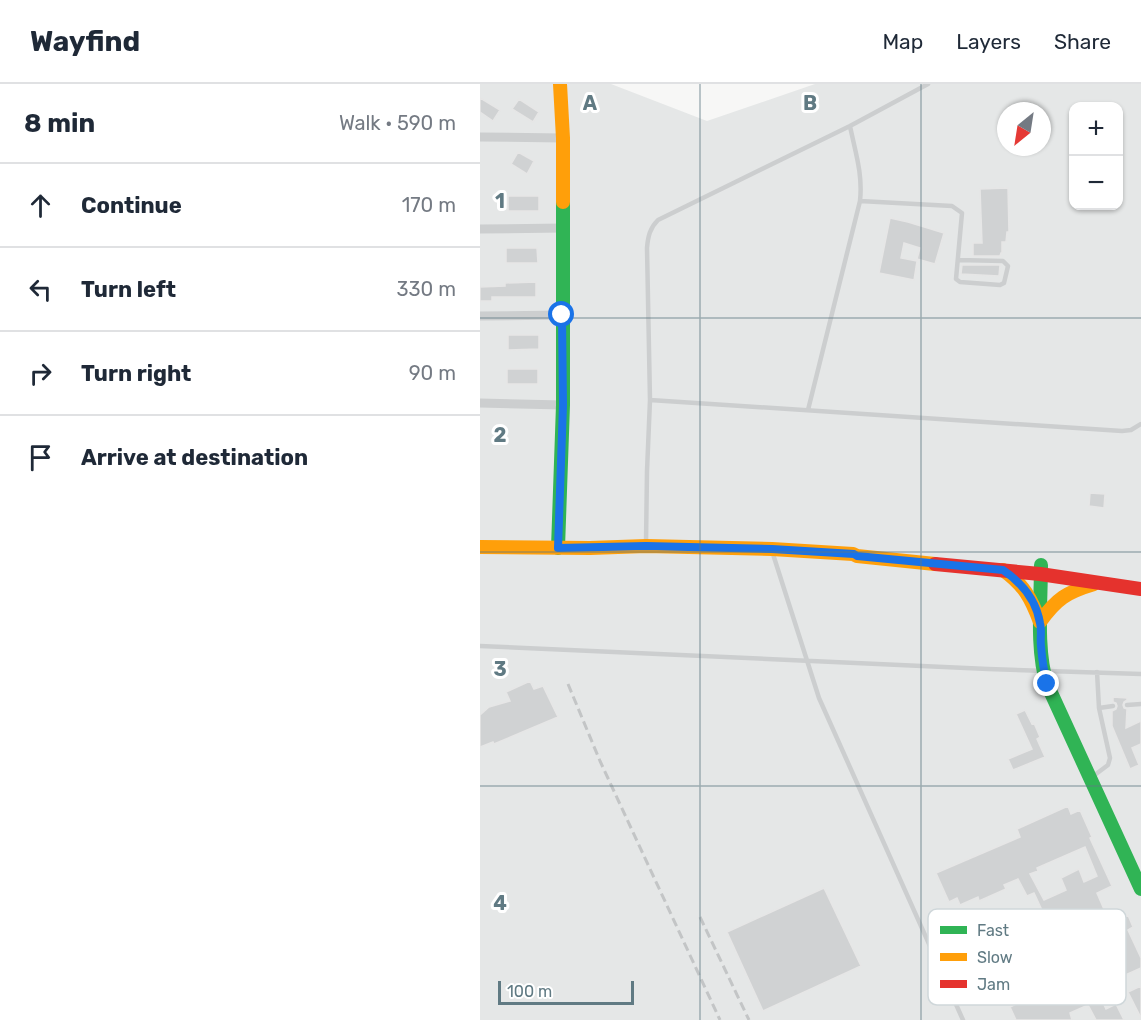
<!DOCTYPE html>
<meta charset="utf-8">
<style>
body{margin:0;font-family:Rubik,sans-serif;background:#f2f2f3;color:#1f2937}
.controls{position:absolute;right:18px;top:18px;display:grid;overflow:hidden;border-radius:12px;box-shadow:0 2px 4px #0004}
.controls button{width:54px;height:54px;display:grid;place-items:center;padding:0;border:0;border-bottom:2px solid #e0e1e3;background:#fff;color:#1f2937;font:30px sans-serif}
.compass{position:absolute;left:517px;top:18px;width:54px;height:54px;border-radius:50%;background:#fff;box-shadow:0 2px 4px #0004;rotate:210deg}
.scale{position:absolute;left:18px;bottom:15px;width:136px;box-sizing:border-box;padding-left:6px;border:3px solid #607a83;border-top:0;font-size:16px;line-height:21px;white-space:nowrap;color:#607a83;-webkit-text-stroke:4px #fff;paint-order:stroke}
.stop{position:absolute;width:18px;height:18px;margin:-14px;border:4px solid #1a73e8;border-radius:50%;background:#fff}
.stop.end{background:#1a73e8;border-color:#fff;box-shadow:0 2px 6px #0008}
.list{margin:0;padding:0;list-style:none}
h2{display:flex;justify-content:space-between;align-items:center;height:78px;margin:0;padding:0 24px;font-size:26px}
h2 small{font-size:20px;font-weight:400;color:#747a83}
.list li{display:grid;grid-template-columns:39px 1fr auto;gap:18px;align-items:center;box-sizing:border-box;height:84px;padding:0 24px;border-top:2px solid #e0e1e3}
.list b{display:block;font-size:22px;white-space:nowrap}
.list em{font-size:20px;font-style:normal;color:#747a83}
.icon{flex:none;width:33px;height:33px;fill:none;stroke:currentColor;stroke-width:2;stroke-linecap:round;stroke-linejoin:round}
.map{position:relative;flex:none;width:661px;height:936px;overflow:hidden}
header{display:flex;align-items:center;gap:36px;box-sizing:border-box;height:84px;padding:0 30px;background:#fff;border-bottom:2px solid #e0e1e3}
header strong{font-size:28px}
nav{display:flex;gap:33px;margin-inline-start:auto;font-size:21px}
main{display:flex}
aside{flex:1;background:#fff}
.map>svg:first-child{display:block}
.built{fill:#e5e7e7;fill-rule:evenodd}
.building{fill:#d0d2d3;stroke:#e6e6e6;stroke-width:1.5;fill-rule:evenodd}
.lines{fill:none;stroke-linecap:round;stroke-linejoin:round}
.lane{stroke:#cccecf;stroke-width:4.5}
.street{stroke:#cccecf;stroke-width:9}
.fast{stroke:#30b455;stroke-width:14}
.slow{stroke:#ff9f0a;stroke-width:14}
.jam{stroke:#e5322d;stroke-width:14}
.rail{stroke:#c3c5c6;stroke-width:3;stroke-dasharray:9 4.5;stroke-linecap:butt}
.route{stroke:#1a73e8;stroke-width:8}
.grid{fill:none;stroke:#607a83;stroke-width:1.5;stroke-opacity:0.55}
.key{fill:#fff;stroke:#cfd7da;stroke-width:1.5}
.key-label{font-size:16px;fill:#607a83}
.grid-label{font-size:20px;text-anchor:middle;font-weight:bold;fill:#607a83;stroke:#fff;stroke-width:6;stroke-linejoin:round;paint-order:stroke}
</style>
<header>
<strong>Wayfind</strong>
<nav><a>Map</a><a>Layers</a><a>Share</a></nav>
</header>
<main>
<aside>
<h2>8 min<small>Walk · 590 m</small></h2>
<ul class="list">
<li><svg class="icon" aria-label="ahead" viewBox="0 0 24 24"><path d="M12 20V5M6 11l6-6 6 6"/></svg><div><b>Continue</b></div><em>170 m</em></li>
<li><svg class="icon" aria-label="left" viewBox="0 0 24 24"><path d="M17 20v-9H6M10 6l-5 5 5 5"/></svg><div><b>Turn left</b></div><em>330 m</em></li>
<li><svg class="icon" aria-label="right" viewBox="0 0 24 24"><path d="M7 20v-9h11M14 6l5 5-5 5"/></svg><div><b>Turn right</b></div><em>90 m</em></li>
<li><svg class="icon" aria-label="arrive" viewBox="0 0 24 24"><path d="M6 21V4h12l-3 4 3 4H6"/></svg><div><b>Arrive at destination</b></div></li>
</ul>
</aside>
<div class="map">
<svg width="661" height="936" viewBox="0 0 661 936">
<rect width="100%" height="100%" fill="#f7f7f6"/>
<path class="built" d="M 0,0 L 131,0 L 227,37 L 335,0 L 661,0 L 661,936 L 0,936 ZM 594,22 L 638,22 L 638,122 L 594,122 ZM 526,27 L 562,27 L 562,63 L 526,63 Z"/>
<path class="building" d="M 0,14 L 20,26 L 13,37 L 0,28 Z
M 39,15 L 59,28 L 53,38 L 32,25 Z
M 38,68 L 54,77 L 47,90 L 31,80 Z
M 528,104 L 529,148 L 527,148 L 526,158 L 522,158 L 522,169 L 521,169 L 520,172 L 493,172 L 493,159 L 502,159 L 500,105 Z
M 28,112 L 59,112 L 59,127 L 28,127 Z
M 410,134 L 428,138 L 464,149 L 455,180 L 437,175 L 440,164 L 424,159 L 421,174 L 437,177 L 434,196 L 399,189 Z
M 26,164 L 57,164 L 58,179 L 26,179 Z
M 482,181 L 520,181 L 519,192 L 481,190 Z
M 56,198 L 56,213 L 12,213 L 12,217 L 0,217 L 0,203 L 25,202 L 25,199 Z
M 28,251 L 59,251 L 59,265 L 28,266 Z
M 27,285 L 58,285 L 58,300 L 27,300 Z
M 610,409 L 625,410 L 624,424 L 609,422 Z
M 50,597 L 54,605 L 63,602 L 78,633 L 14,660 L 13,658 L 0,663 L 0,631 L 9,623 L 30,617 L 26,608 Z
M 633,613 L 647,614 L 647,616 L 644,618 L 643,621 L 644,624 L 647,625 L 646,644 L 661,637 L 661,660 L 652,664 L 659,681 L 650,685 L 632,642 L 632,627 L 636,625 L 637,622 L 636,619 L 633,618 Z
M 545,626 L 552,640 L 554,639 L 560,653 L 557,655 L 565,673 L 533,686 L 528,675 L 552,665 L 536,630 Z
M 588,722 L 591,730 L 600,726 L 612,753 L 610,754 L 632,802 L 617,809 L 630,839 L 648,831 L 653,843 L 648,846 L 661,874 L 661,884 L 621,902 L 615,889 L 604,895 L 595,873 L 579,880 L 577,876 L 511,906 L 495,870 L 490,873 L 483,859 L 492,855 L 486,842 L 498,837 L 508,861 L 566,835 L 554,809 L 547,812 L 538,795 L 524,801 L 526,805 L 499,817 L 498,813 L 480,821 L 477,814 L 469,818 L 456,789 L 540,753 L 537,745 ZM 605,763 L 617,792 L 604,798 L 599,785 L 581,794 L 586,806 L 564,816 L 550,790 L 558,787 L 557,784 Z
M 344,804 L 381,882 L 283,927 L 247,848 Z
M 577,900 L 587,919 L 617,906 L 626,925 L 636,920 L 644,936 L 616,936 L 608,921 L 590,929 L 592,936 L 536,936 L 530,923 Z
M 661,902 L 661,934 L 648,908 Z"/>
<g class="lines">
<path class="lane" d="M 380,117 L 472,122 L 482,129 L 476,195 L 480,198 L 520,201 L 524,199 L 528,182 L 523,177 L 478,176
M 170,316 L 642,347 L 651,346 L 661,340
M 328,326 L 380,117 C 383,90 375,67 370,42
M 166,459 L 167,387 L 170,316 L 167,164 C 168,152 170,144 178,136 L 370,42 L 448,0
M 292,467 L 339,614 L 483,936
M 0,562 L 508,585 L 661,590
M 647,621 L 661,620
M 619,624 L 633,622
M 612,693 L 628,681 L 630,674 L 619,624 L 617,588"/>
<path class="street" d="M 0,53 L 83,54
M 0,145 L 83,144
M 0,232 L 82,231
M 0,319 L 83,321"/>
<path class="fast" d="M 78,464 L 83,321 L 83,118
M 561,481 C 561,517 556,566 567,600 L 661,805"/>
<path class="slow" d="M 80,0 L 83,54 L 83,118
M 0,463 L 110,464 L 166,462 L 292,465 L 373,470 L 377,472 L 455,480
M 523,486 C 544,501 551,514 560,538
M 560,538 C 576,515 587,508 614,500"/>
<path class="jam" d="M 455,480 L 560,490 L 661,505"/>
<path class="rail" d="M 88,600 L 120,677 L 240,936
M 220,833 L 269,936"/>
</g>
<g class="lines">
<path class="route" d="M 82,231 L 83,321 L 78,464 L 166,462 L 292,465 L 374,470 L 377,472 L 523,486 C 542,499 556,515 560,539 C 562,546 560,555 561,562 C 562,575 564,588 567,600"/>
</g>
<path class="grid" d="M 220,0 L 220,936M 441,0 L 441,936M 0,234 L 661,234M 0,468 L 661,468M 0,702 L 661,702"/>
<rect x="448" y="825" width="198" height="96" rx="9" class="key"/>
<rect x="460" y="842" width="27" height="8" fill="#30b455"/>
<rect x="460" y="869" width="27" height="8" fill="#ff9f0a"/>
<rect x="460" y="896" width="27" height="8" fill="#e5322d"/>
<g class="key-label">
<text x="497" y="852">Fast</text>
<text x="497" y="879">Slow</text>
<text x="497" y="906">Jam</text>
</g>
<g class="grid-label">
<text x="110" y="26">A</text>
<text x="330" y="26">B</text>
<text x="20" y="124">1</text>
<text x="20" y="358">2</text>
<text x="20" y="592">3</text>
<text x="20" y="826">4</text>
</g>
</svg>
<div class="controls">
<button>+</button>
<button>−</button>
</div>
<svg class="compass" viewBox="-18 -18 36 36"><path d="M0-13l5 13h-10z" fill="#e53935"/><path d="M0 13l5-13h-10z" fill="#747a83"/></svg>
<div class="scale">100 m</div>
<div class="stop" style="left:82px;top:231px"></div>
<div class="stop end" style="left:567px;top:600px"></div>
</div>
</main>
